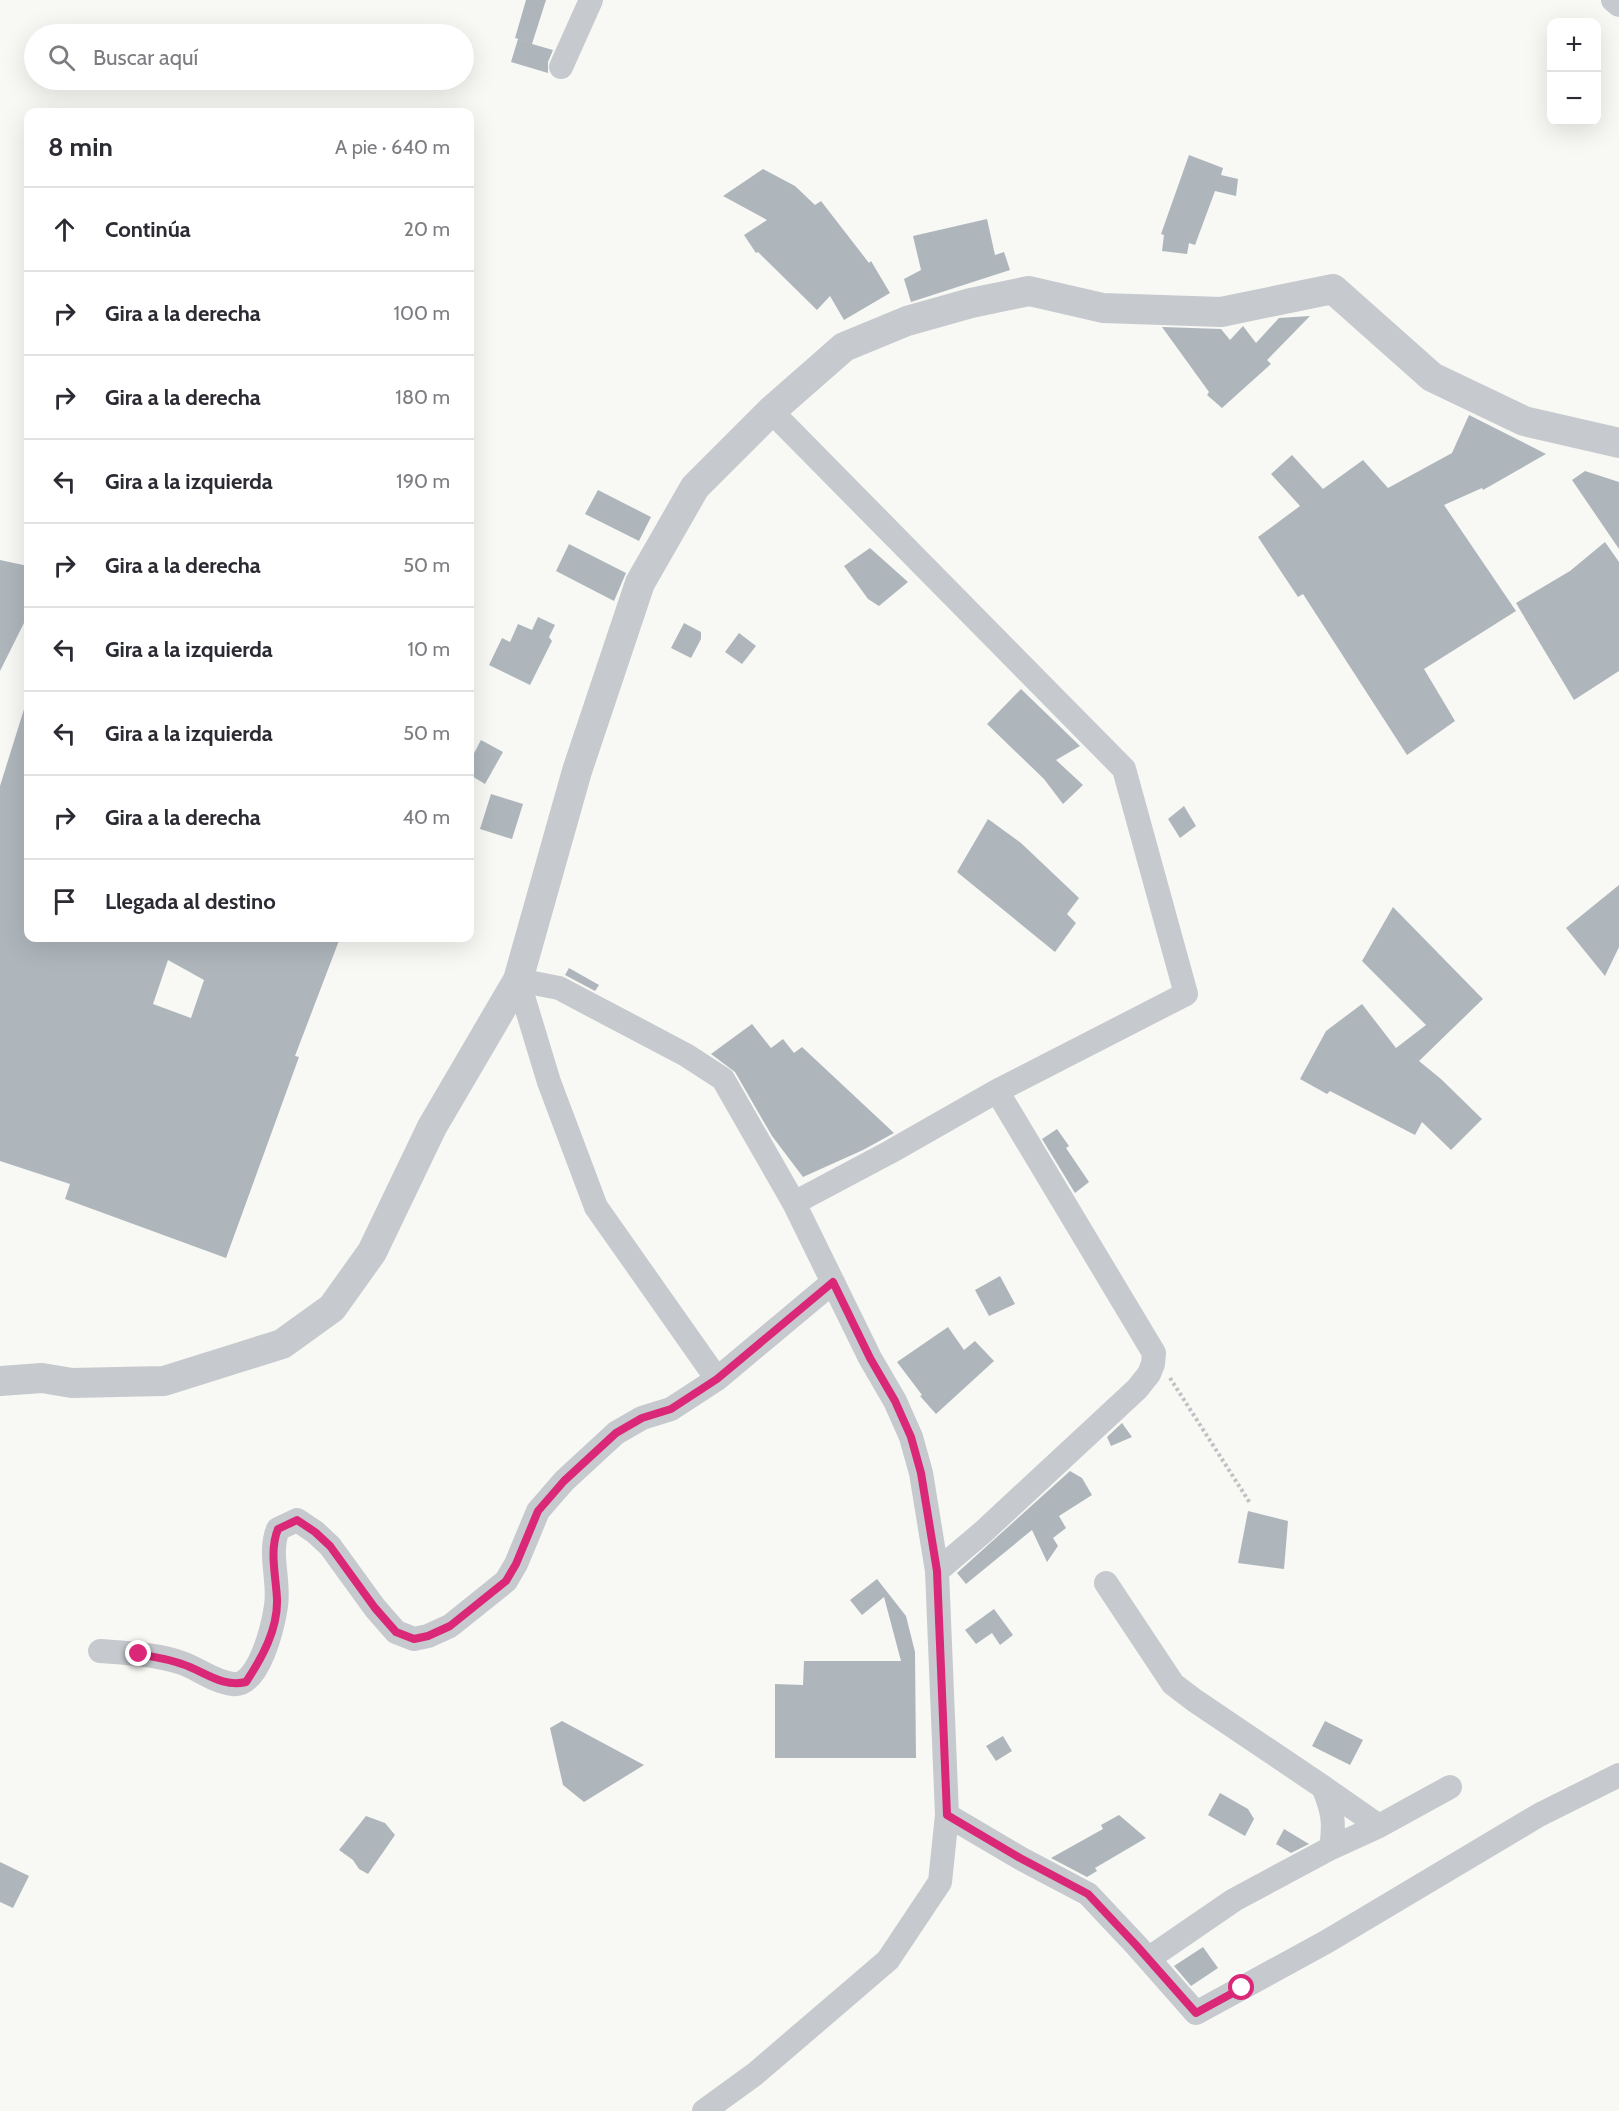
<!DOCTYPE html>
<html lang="es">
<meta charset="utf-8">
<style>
body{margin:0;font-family:Cabin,sans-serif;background:#f2f2f3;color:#2b2b33}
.controls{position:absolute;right:18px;top:18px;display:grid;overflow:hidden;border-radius:12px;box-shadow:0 6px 24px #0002}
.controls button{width:54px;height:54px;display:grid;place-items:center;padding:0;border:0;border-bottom:2px solid #e1e1e2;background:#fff;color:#2b2b33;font:30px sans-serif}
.stop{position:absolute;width:18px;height:18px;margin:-14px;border:4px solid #db2777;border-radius:50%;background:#fff}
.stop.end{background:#db2777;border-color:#fff;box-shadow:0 2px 6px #0008}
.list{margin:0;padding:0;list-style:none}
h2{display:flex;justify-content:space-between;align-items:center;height:78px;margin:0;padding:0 24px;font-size:26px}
h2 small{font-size:20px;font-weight:400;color:#7c7c81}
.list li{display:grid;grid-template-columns:39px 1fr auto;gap:18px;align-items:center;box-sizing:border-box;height:84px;padding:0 24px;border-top:2px solid #e1e1e2}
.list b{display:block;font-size:22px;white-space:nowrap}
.list em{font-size:20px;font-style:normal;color:#7c7c81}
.icon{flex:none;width:33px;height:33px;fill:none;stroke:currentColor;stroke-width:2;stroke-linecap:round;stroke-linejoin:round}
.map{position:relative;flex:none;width:1619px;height:2111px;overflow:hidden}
.search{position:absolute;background:#fff;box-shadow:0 6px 24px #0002;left:24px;top:24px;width:450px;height:66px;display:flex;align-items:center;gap:15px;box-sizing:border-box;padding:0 21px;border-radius:33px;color:#7c7c81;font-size:22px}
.panel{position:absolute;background:#fff;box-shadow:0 6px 24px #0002;left:24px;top:108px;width:450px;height:834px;border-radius:12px}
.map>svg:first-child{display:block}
.building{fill:#aeb6bc;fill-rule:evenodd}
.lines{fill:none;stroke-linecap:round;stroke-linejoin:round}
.path{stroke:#bfc2c4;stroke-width:4;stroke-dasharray:3 3;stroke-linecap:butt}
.minor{stroke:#c6c9cd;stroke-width:24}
.tertiary{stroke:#c6c9cd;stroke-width:30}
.route{stroke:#db2777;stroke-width:8}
</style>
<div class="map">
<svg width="1619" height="2111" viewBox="0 0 1619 2111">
<rect width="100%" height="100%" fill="#f8f8f5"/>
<path class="building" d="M 526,0 L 546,0 L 532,44 L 553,50 L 548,62 L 548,73 L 511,62 L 518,39 L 532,43 L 515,38 Z
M 1189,155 L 1223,168 L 1221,175 L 1238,179 L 1236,196 L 1215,191 L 1195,245 L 1189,243 L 1187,254 L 1162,251 L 1164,235 L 1161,234 Z
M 763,169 L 795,186 L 815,205 L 821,201 L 869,263 L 871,261 L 890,293 L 844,320 L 830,296 L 817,310 L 758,252 L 756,253 L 744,235 L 767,220 L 723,196 Z
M 987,219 L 995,255 L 1004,252 L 1010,270 L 911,302 L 904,279 L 921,270 L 913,236 Z
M 1310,316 L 1267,360 L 1271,364 L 1222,408 L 1207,395 L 1209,392 L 1162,327 L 1221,329 L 1230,340 L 1243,326 L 1256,343 L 1279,318 Z
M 1469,415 L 1546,454 L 1483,490 L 1482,488 L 1444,505 L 1516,611 L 1424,669 L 1455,721 L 1407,755 L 1303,594 L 1298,597 L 1258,537 L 1300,506 L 1271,474 L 1292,455 L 1323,489 L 1363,460 L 1388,488 L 1452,453 Z
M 1585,471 L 1619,482 L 1619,549 L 1572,480 Z
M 598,490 L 651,517 L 639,541 L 585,514 Z
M 1605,542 L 1619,562 L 1619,671 L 1574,700 L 1516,603 L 1570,571 Z
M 569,544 L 626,573 L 614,601 L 556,571 Z
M 870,548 L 908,582 L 879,606 L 868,599 L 844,566 Z
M 0,560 L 28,566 L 28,615 L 0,671 Z
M 538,617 L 555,625 L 549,637 L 552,641 L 530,685 L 489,665 L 502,638 L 510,642 L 518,624 L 532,630 Z
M 684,623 L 701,632 L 701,639 L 691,658 L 671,648 Z
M 739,633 L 756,646 L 742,664 L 725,652 Z
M 1021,689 L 1080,746 L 1056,760 L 1083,785 L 1063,804 L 1044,779 L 987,724 Z
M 25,706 L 28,706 L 28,938 L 340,938 L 295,1056 L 299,1057 L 226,1258 L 65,1199 L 70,1184 L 0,1161 L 0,786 ZM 168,960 L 204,980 L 191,1018 L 153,1004 Z
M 481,740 L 503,752 L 485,784 L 470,775 L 470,761 Z
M 491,794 L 523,804 L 512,839 L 480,829 Z
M 1184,806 L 1196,826 L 1180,838 L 1168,819 Z
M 988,819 L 1021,843 L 1079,898 L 1067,914 L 1076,923 L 1055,952 L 957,872 Z
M 1619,885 L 1619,947 L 1605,976 L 1566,928 Z
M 1393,907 L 1483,999 L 1419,1061 L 1441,1079 L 1482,1119 L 1451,1150 L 1422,1122 L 1415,1135 L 1330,1091 L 1327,1094 L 1300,1079 L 1326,1031 L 1362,1004 L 1396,1048 L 1426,1025 L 1362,961 Z
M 569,968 L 599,985 L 595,991 L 565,975 Z
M 752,1024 L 771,1048 L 783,1039 L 794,1053 L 802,1047 L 894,1133 L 863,1150 L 803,1177 L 772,1136 L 735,1072 L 711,1054 Z
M 1057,1129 L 1069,1146 L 1066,1148 L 1089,1182 L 1075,1193 L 1042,1139 Z
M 1000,1276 L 1015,1304 L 989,1316 L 975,1290 Z
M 948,1327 L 964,1350 L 975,1341 L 994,1361 L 936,1414 L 920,1396 L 922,1395 L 897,1362 Z
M 1122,1423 L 1132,1437 L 1111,1446 L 1107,1437 Z
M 1070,1471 L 1082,1478 L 1092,1495 L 1059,1516 L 1066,1528 L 1053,1538 L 1058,1546 L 1047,1562 L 1032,1530 L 966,1584 L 957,1573 Z
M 1248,1511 L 1288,1521 L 1284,1569 L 1238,1563 Z
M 877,1579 L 906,1616 L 915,1652 L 916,1758 L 775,1758 L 775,1684 L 803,1685 L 804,1661 L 901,1661 L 884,1597 L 862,1615 L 850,1600 Z
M 994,1609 L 1013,1635 L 1000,1645 L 992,1633 L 976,1644 L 965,1630 Z
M 562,1721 L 644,1765 L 584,1802 L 563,1785 L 550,1728 Z
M 1325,1721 L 1363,1740 L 1350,1765 L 1312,1746 Z
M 1003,1736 L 1012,1751 L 996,1761 L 986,1746 Z
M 1220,1793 L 1248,1809 L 1254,1819 L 1245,1836 L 1208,1815 Z
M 1119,1815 L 1146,1838 L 1095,1868 L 1097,1871 L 1087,1877 L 1051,1858 L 1103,1829 L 1101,1825 Z
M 366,1816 L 385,1823 L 395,1835 L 368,1874 L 359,1869 L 353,1860 L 339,1850 Z
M 1284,1829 L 1309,1844 L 1291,1853 L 1276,1844 Z
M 0,1862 L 29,1876 L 13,1908 L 0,1902 Z
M 1203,1947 L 1218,1968 L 1191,1986 L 1174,1966 Z"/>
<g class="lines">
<path class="path" d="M 1170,1378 L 1250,1503"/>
<path class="minor" d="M 1613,0 L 1619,5
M 561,67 L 591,0
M 771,411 L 1124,769 L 1186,994 L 997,1091 L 890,1152 L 794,1203
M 937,1571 L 983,1532 L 1137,1389 L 1149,1374 L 1153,1364 L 1154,1353 L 997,1091
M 1106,1583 L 1173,1684 L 1194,1700 L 1323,1787 C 1333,1811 1335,1823 1331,1848
M 100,1651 C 127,1653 156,1654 182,1663 C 199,1669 214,1682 233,1684 C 259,1687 273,1626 276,1606 C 280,1580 268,1554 278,1529 L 297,1520 L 315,1532 L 330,1546 L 375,1608 L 396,1632 L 414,1639 L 428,1636 L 450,1626 L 506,1581 L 516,1564 L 538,1511 L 564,1481 L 616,1433 L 642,1418 L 671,1409 L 717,1379
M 1323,1787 L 1379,1826
M 947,1815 L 1020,1858 L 1088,1894 L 1136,1945 L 1196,2013 L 1326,1942 L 1539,1815 L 1619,1775
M 1148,1959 L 1234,1900 L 1331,1848 L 1379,1826 L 1450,1787
M 704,2111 L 755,2074 L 888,1960 L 940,1882 L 947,1815 L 937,1571 L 921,1473 L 911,1437 L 895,1401 L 870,1358 L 794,1203 L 723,1079 L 686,1055 L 559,988 L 518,980 L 549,1082 L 596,1207 L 717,1379 L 833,1282"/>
<path class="tertiary" d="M 0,1381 L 42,1378 L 72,1383 L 164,1381 L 282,1344 L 332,1308 L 372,1252 L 432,1127 L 518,980 L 577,771 L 640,583 L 695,487 L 771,411 L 844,347 L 907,321 L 971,303 L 1029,291 L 1103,308 L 1221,312 L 1333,289 L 1432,377 L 1524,421 L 1619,443"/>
</g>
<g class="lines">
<path class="route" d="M 139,1654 C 153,1657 169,1659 182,1664 C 204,1671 222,1688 246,1682 C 262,1658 278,1629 277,1599 C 276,1576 269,1551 278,1529 L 297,1520 L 315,1532 L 330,1546 L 375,1608 L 396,1632 L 414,1639 L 428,1636 L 450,1626 L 506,1581 L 516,1564 L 538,1511 L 564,1481 L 616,1433 L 642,1418 L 671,1409 L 717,1379 L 833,1282 L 870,1358 L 895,1401 L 911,1437 L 921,1473 L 937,1571 L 947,1815 L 1020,1858 L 1088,1894 L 1136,1945 L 1196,2013 L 1242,1988"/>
</g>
</svg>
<div class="controls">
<button>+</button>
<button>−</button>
</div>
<div class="stop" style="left:1242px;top:1988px"></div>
<div class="stop end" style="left:139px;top:1654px"></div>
<div class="search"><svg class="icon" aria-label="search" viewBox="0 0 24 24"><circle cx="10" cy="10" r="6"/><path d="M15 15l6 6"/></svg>Buscar aquí</div>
<section class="panel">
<h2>8 min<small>A pie · 640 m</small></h2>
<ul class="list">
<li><svg class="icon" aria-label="ahead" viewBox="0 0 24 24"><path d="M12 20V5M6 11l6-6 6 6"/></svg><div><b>Continúa</b></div><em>20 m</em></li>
<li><svg class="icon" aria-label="right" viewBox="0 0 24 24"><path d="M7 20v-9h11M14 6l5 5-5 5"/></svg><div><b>Gira a la derecha</b></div><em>100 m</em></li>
<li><svg class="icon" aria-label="right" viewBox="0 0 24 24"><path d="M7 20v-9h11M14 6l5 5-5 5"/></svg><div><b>Gira a la derecha</b></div><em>180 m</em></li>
<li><svg class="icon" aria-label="left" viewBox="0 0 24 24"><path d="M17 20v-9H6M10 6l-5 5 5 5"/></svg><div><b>Gira a la izquierda</b></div><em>190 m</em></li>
<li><svg class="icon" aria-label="right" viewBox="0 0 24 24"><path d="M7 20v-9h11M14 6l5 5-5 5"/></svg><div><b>Gira a la derecha</b></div><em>50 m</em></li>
<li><svg class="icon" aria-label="left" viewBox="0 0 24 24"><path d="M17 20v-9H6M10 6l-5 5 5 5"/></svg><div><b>Gira a la izquierda</b></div><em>10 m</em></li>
<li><svg class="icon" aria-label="left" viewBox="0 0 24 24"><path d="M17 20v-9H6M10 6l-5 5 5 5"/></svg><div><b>Gira a la izquierda</b></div><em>50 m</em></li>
<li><svg class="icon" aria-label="right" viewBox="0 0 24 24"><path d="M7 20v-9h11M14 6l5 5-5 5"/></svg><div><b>Gira a la derecha</b></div><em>40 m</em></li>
<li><svg class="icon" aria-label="arrive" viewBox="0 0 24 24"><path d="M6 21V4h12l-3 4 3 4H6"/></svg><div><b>Llegada al destino</b></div></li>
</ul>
</section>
</div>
